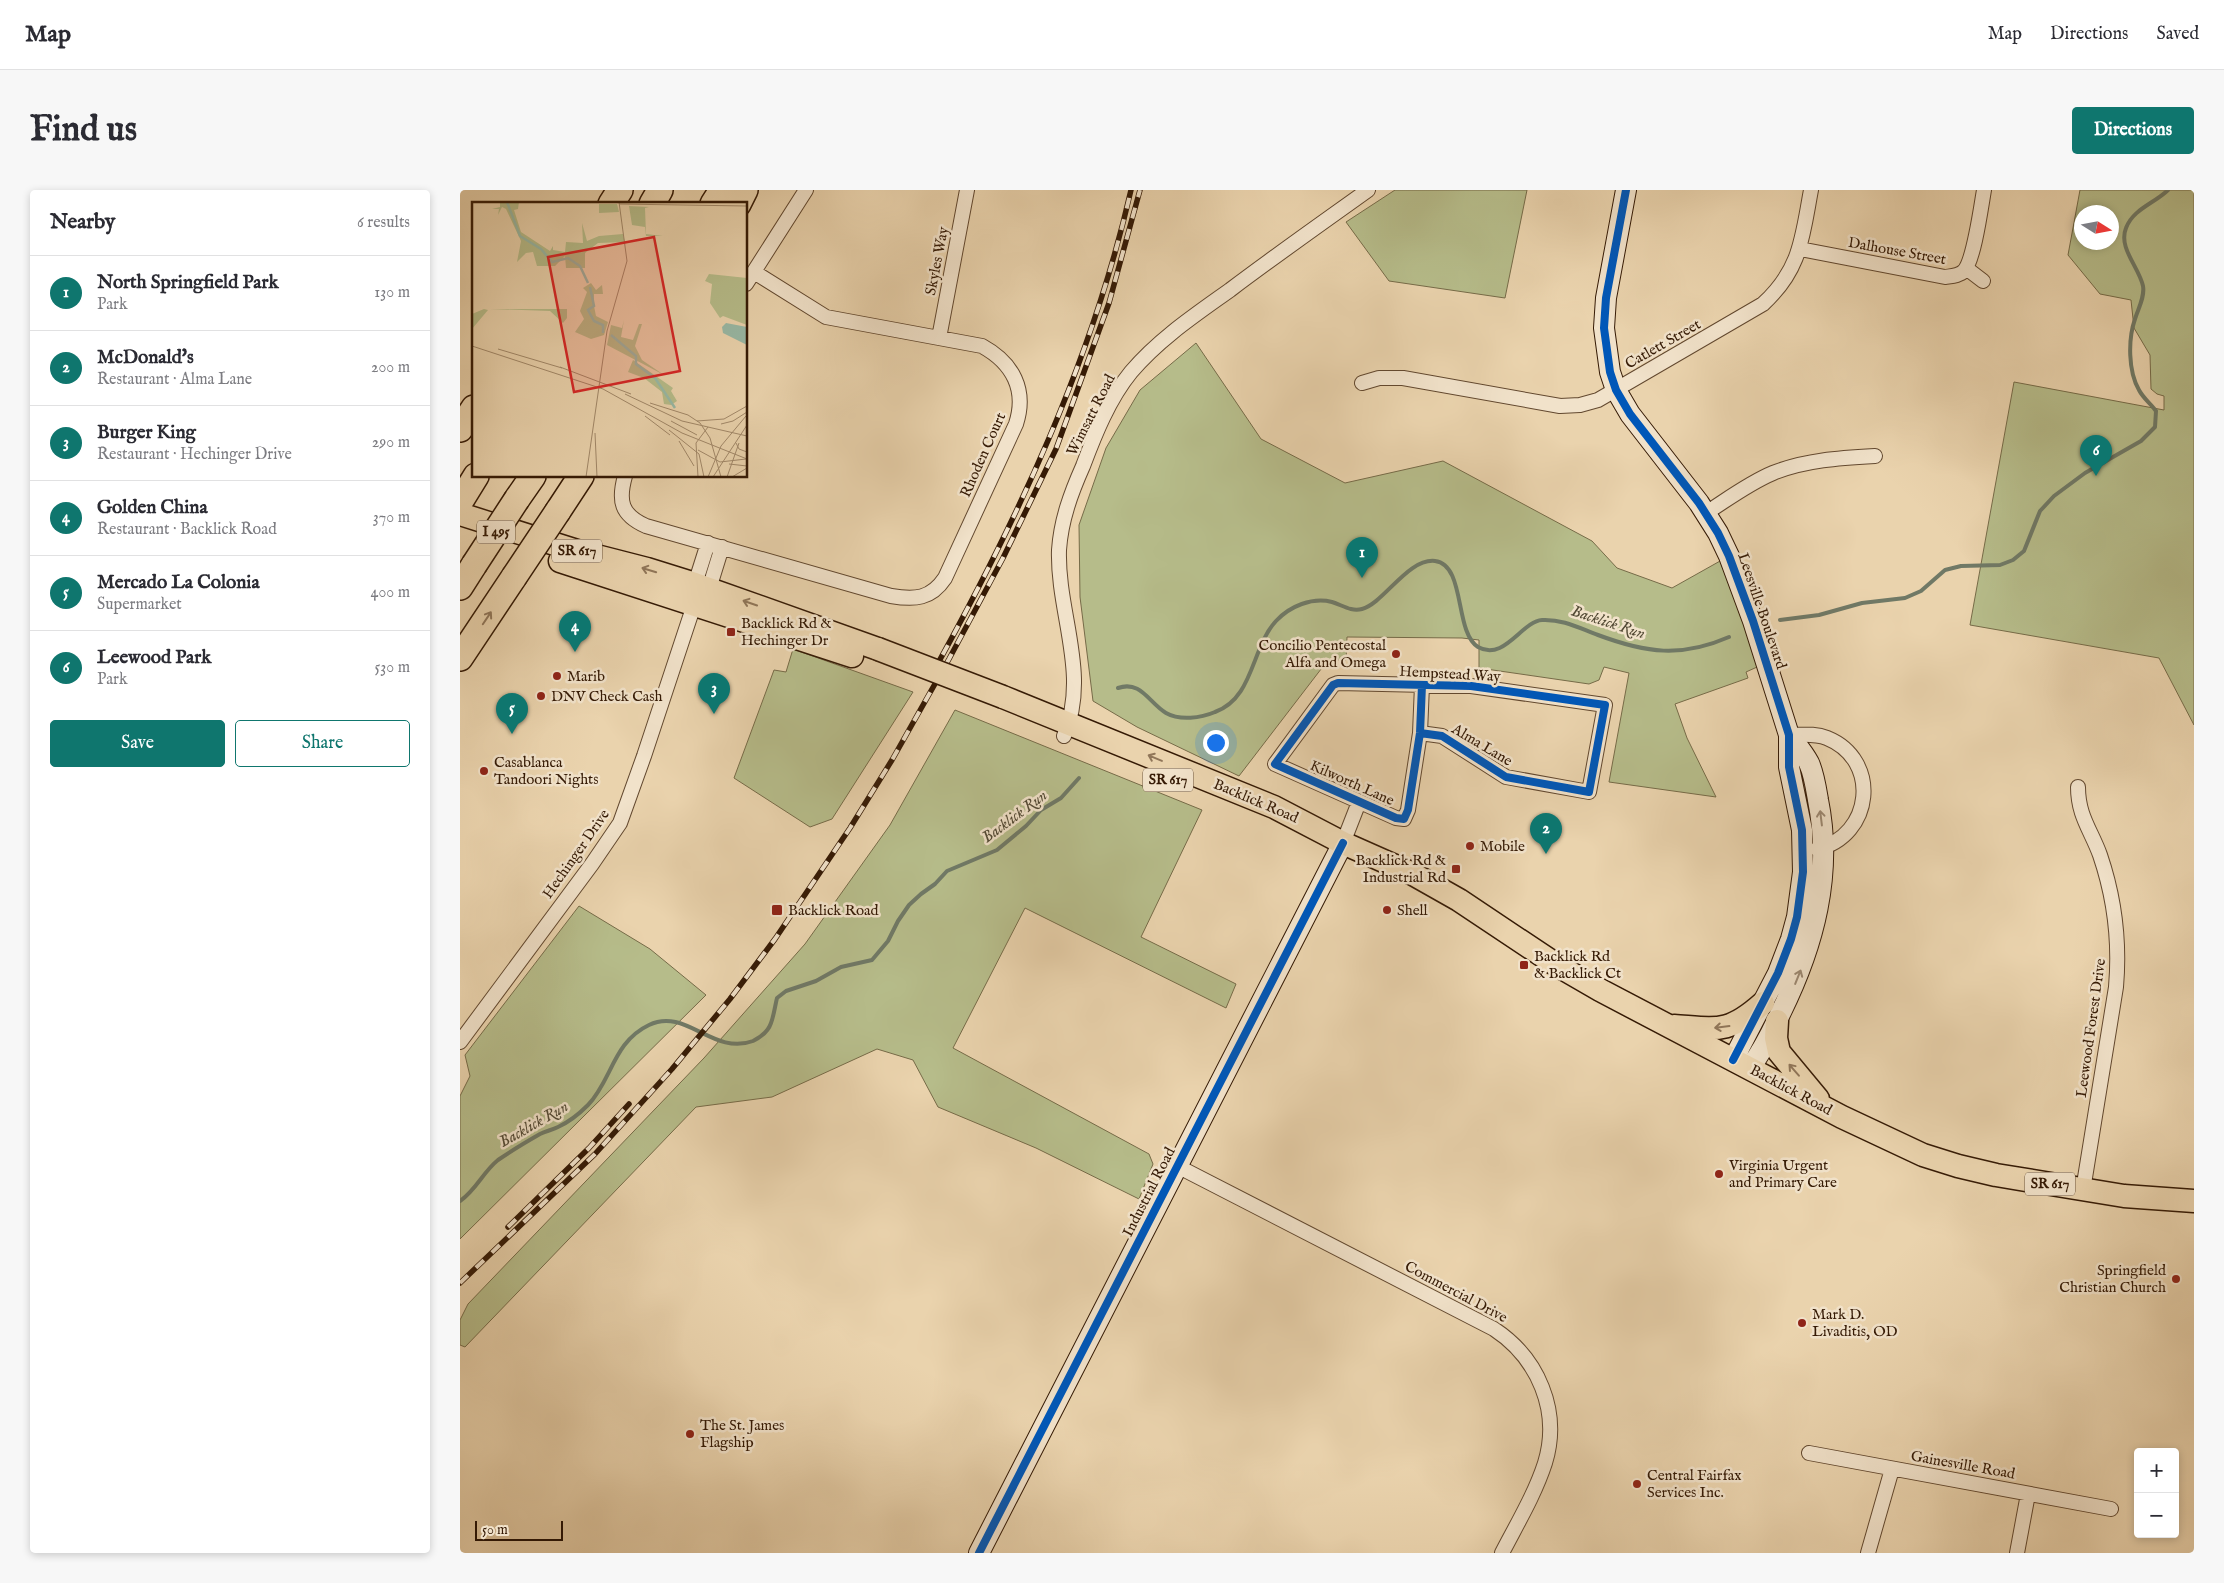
<!DOCTYPE html>
<meta charset="utf-8">
<style>
body{margin:0;font-family:"IM FELL English",serif;background:#f7f7f7;color:#2b2b33}
.controls{position:absolute;right:15px;bottom:15px;display:grid;overflow:hidden;border-radius:5px;box-shadow:0 2px 8px #0003}
.controls button{width:45px;height:45px;display:grid;place-items:center;padding:0;border:0;border-bottom:1px solid #e1e1e2;background:#fff;color:#2b2b33;font:25px sans-serif}
.compass{position:absolute;left:1614px;top:15px;width:45px;height:45px;border-radius:50%;background:#fff;box-shadow:0 2px 8px #0003;rotate:101deg}
.scale{position:absolute;left:15px;bottom:12px;width:88px;box-sizing:border-box;padding-left:5px;border:2px solid #351a05;border-top:0;font-size:14px;line-height:18px;white-space:nowrap;color:#351a05;-webkit-text-stroke:4px #f1e2ca;paint-order:stroke}
.you{position:absolute;left:755px;top:552px;width:18px;height:18px;margin:-12px;border:4px solid #fff;border-radius:50%;background:#1a73e8;box-shadow:0 0 0 8px #1a73e833}
.badge{display:grid;place-items:center;width:32px;height:32px;border-radius:50%;background:#0f766e;color:#fff;font-size:16px;font-weight:700}
.pin{position:absolute;translate:-50% -41px;filter:drop-shadow(0 1px 2px #0008)}
.pin::after{content:'';position:absolute;top:26px;width:18px;height:15px;background:inherit;clip-path:polygon(0 0,100% 0,50% 100%)}
.list{margin:0;padding:0;list-style:none}
h2{display:flex;justify-content:space-between;align-items:center;height:65px;margin:0;padding:0 20px;font-size:21px}
h2 small{font-size:16px;font-weight:400;color:#7c7c81}
.list li{display:grid;grid-template-columns:32px 1fr auto;gap:15px;align-items:center;box-sizing:border-box;height:75px;padding:0 20px;border-top:1px solid #e1e1e2}
.list b{display:block;font-size:19px;white-space:nowrap}
.list p{margin:0;font-size:16px;white-space:nowrap;color:#7c7c81}
.list em{font-size:16px;font-style:normal;color:#7c7c81}
.actions{display:flex;gap:10px;padding:15px 20px}
.actions a{flex:1;padding:11px 0;border:1px solid #0f766e;border-radius:5px;text-align:center;font-size:18px;color:#0f766e}
.actions .main{background:#0f766e;color:#fff}
.map{position:relative;flex:none;width:1734px;height:1363px;overflow:hidden;border-radius:5px}
header{display:flex;align-items:center;gap:30px;box-sizing:border-box;height:70px;padding:0 25px;background:#fff;border-bottom:1px solid #e1e1e2}
header strong{font-size:24px}
nav{display:flex;gap:28px;margin-inline-start:auto;font-size:18px}
.intro{display:flex;align-items:center;justify-content:space-between;box-sizing:border-box;height:120px;padding:0 30px}
h1{margin:0;font-size:35px}
.button{padding:12px 22px;border-radius:5px;background:#0f766e;color:#fff;font-size:18px;font-weight:700}
main{display:flex;gap:30px;padding:0 30px}
aside{flex:1;background:#fff;border-radius:5px;box-shadow:0 2px 8px #0003}
.map>svg:first-child{display:block}
.green{fill:#b6bc8a;stroke:#766b48;fill-rule:evenodd}
.lines{fill:none;stroke-linecap:round;stroke-linejoin:round}
.stream{stroke:#707966;stroke-width:4}
.street-casing{stroke:#62482f;stroke-width:16}
.secondary-casing{stroke:#351a05;stroke-width:22}
.primary-casing{stroke:#351a05;stroke-width:25}
.highway-casing{stroke:#351a05;stroke-width:28}
.street{stroke:#f1e2ca;stroke-width:14}
.secondary{stroke:#f1e2ca;stroke-width:20}
.primary{stroke:#ead3ad;stroke-width:22}
.highway{stroke:#ead3ad;stroke-width:25}
.rail-casing{stroke:#351a05;stroke-width:5.5}
.rail{stroke:#f1e2ca;stroke-width:4;stroke-dasharray:11;stroke-linecap:butt}
.primary-bridge-casing{stroke:#351a05;stroke-width:25;stroke-linecap:butt}
.highway-bridge-casing{stroke:#351a05;stroke-width:28;stroke-linecap:butt}
.primary-bridge{stroke:#ead3ad;stroke-width:22}
.highway-bridge{stroke:#ead3ad;stroke-width:25}
.cycleway-casing{stroke:#f1e2ca;stroke-width:11}
.cycleway{stroke:#0057b8;stroke-width:8}
.oneway{stroke:#907659}
.oneway2{stroke:#9c8871}
.poi-dot{fill:#8f2418;stroke:#f1e2ca;stroke-width:2}
.labels{text-anchor:middle;dominant-baseline:central;stroke-width:5;stroke-linejoin:round;paint-order:stroke}
.shield{fill:#f1e2ca;stroke:#6d5640;stroke-width:1}
.shield-label{font-size:14px;font-weight:bold;fill:#351a05}
.street-label{font-size:15px;fill:#351a05;stroke:#f1e2ca}
.poi-label{font-size:15px;fill:#351a05;stroke:#f1e2ca;text-anchor:start}
.water-label{font-size:16px;font-style:italic;fill:#534a35;stroke:#f1e2ca}
.inset-river{fill:none;stroke:#98b9a6;stroke-width:2.5}
.inset-road{fill:none;stroke:#a2896a;stroke-width:1}
.view{fill:#d62828;fill-opacity:0.15;stroke:#d62828;stroke-width:2.5}
.inset-edge{fill:none;stroke:#351a05;stroke-width:2.5}
</style>
<header>
<strong>Map</strong>
<nav><a>Map</a><a>Directions</a><a>Saved</a></nav>
</header>
<div class="intro"><h1>Find us</h1><a class="button">Directions</a></div>
<main>
<aside>
<h2>Nearby<small>6 results</small></h2>
<ul class="list">
<li><span class="badge">1</span><div><b>North Springfield Park</b><p>Park</p></div><em>130 m</em></li>
<li><span class="badge">2</span><div><b>McDonald's</b><p>Restaurant · Alma Lane</p></div><em>200 m</em></li>
<li><span class="badge">3</span><div><b>Burger King</b><p>Restaurant · Hechinger Drive</p></div><em>290 m</em></li>
<li><span class="badge">4</span><div><b>Golden China</b><p>Restaurant · Backlick Road</p></div><em>370 m</em></li>
<li><span class="badge">5</span><div><b>Mercado La Colonia</b><p>Supermarket</p></div><em>400 m</em></li>
<li><span class="badge">6</span><div><b>Leewood Park</b><p>Park</p></div><em>530 m</em></li>
</ul>
<div class="actions"><a class="main">Save</a><a>Share</a></div>
</aside>
<div class="map">
<svg width="1734" height="1363" viewBox="0 0 1734 1363">
<rect width="100%" height="100%" fill="#ead3ad"/>
<filter id="stains"><feTurbulence type="fractalNoise" baseFrequency=".004" numOctaves="4"/><feColorMatrix values="0 0 0 0 .2 0 0 0 0 .09 0 0 0 0 .02 0 0 0 .5 -.17"/></filter>
<radialGradient id="worn" r=".72"><stop offset=".6" stop-color="#630" stop-opacity="0"/><stop offset="1" stop-color="#630" stop-opacity=".3"/></radialGradient>
<path class="green" d="M 935,0 L 1067,0 L 1045,108 L 929,91 L 886,32 Z
M 1620,0 L 1734,0 L 1734,535 L 1699,468 L 1510,435 L 1554,192 L 1704,220 L 1704,206 L 1697,204 L 1691,199 L 1690,165 L 1674,138 L 1671,110 L 1640,104 L 1608,65 ZM 1622,22 L 1652,22 L 1652,52 L 1622,52 Z
M 736,153 L 801,249 L 885,293 L 983,271 L 1132,351 L 1157,378 L 1212,398 L 1269,366 L 1306,473 L 1286,482 L 1288,488 L 1215,514 L 1227,548 L 1256,607 L 1149,592 L 1169,483 L 1144,477 L 1139,490 L 1129,494 L 1019,478 L 1019,450 L 1002,448 L 887,447 L 886,470 L 868,470 L 779,586 L 677,537 L 633,511 L 620,407 L 619,335 L 646,258 L 680,200 Z
M 333,459 L 453,502 L 372,629 L 350,637 L 274,588 L 314,480 L 326,482 Z
M 495,520 L 742,620 L 681,747 L 776,794 L 766,818 L 565,718 L 493,858 L 689,964 L 693,974 L 679,1009 L 576,958 L 478,917 L 453,870 L 417,859 L 312,907 L 236,917 L 5,1157 L 0,1155 L 0,1130 L 8,1114 L 244,868 L 345,754 L 430,635 Z
M 119,716 L 190,759 L 246,805 L 0,1049 L 0,906 L 10,886 L 5,865 Z"/>
<g class="lines">
<path class="stream" d="M 1320,430 L 1359,425 L 1402,413 L 1445,408 L 1461,401 L 1485,380 L 1501,376 L 1540,375 L 1553,370 L 1564,361 L 1580,321 L 1594,306 L 1625,283 L 1681,251 L 1695,237 L 1696,221 C 1691,214 1683,208 1679,200 C 1668,181 1668,149 1675,129 C 1678,119 1685,107 1683,96 C 1679,77 1658,58 1666,38 C 1673,19 1695,13 1708,0
M 658,498 C 681,490 689,513 706,523 C 720,531 741,528 755,522 C 794,508 791,458 816,431 C 830,416 852,407 872,412 C 882,415 891,422 902,419 C 924,413 948,368 975,371 C 1006,375 994,442 1018,457 C 1044,472 1062,431 1082,430 C 1103,429 1119,438 1138,445 C 1186,463 1221,468 1269,447
M 0,1011 C 16,1000 23,982 38,970 C 51,961 66,952 80,944 C 86,941 92,940 98,937 C 109,932 119,924 128,915 C 152,890 153,852 189,835 C 226,817 253,866 293,851 C 301,847 308,842 311,833 C 314,825 315,816 317,808 L 326,801 L 356,791 L 381,777 L 412,770 L 428,751 L 438,731 L 449,715 L 461,704 L 475,694 L 487,681 L 537,660 L 566,636 L 581,620 L 601,608 L 619,588"/>
<g class="street-casing">
<path id="street" d="M 1340,59 L 1485,87 C 1492,86 1499,86 1504,81 C 1514,70 1521,17 1524,0
M 1506,78 L 1523,91
M 286,94 L 346,0
M 479,148 L 507,0
M 902,193 L 919,188 L 943,188 L 1100,216 L 1120,215 L 1138,210 L 1303,114 C 1341,79 1342,48 1351,0
M 165,286 C 158,311 161,325 186,336 L 431,406 C 455,410 471,409 485,388 L 556,234 C 567,200 553,173 522,156 L 366,127 L 294,82
M 1246,323 C 1268,309 1289,293 1313,283 C 1345,270 1380,268 1415,266
M 243,405 L 249,399 L 262,357
M 960,543 L 982,546 L 1046,587 L 1129,602 L 1145,515 L 1011,496 L 878,493 L 873,495 L 815,574 L 936,628 L 944,629 L 948,620 L 960,543 L 962,495
M 1329,545 C 1342,545 1355,543 1367,548 C 1421,570 1413,646 1357,659
M 604,546 C 630,484 597,423 599,360 C 601,330 611,303 623,276 C 635,244 649,209 671,182 C 699,149 735,125 770,100 C 815,66 862,33 908,0
M 1618,597 C 1618,626 1631,640 1640,665 C 1655,709 1660,751 1656,797 L 1623,1000
M 883,653 L 899,612
M 0,852 L 132,674 L 160,633 L 184,566 L 234,415 L 235,394 L 248,353
M 717,976 L 1034,1139 C 1078,1168 1101,1221 1085,1273 C 1075,1304 1057,1334 1042,1363
M 1349,1263 L 1651,1319
M 1408,1363 L 1432,1279
M 1557,1363 L 1568,1304"/>
</g>
<g class="secondary-casing">
<path id="secondary" d="M 1166,0 L 1146,108 L 1144,138 L 1150,182 L 1156,200 L 1170,224 L 1239,313 L 1258,343 L 1269,366 L 1293,431 L 1329,545 L 1329,577 L 1342,640 L 1343,682 L 1337,727 L 1331,749 L 1318,783 L 1273,870
M 1290,878 C 1302,861 1312,842 1321,822 C 1354,755 1373,684 1358,610 C 1356,598 1354,584 1349,573 C 1344,563 1336,554 1329,545
M 519,1363 L 883,653"/>
</g>
<g class="primary-casing">
<path id="primary" d="M 0,324 L 117,361 L 187,379 L 235,394 L 418,459
M 100,371 L 392,466
M 543,507 L 814,617 L 883,653 L 953,684 L 999,710 L 1095,774 L 1140,800 L 1382,927 L 1463,965 L 1498,976 L 1536,985 L 1664,1006 L 1734,1011
M 1317,831 L 1316,848 L 1319,862 L 1358,909
M 1214,836 C 1258,839 1268,844 1303,813"/>
</g>
<g class="highway-casing">
<path id="highway" d="M 151,14 L 160,0
M 192,14 L 200,0
M 253,14 L 262,0
M 278,14 L 285,0
M 0,239 L 14,218
M 57,309 L 73,286
M 0,312 L 16,286
M 98,321 L 121,286
M 0,397 L 14,375
M 0,468 L 54,387"/>
</g>
<use href="#street" class="street"/>
<use href="#secondary" class="secondary"/>
<use href="#primary" class="primary"/>
<use href="#highway" class="highway"/>
<g class="rail-casing">
<path id="rail" d="M 472,484 C 557,331 632,171 671,0
M 48,1037 L 129,958 L 169,914
M 0,1093 L 135,964 L 212,879 L 270,809 L 315,749 L 390,638 L 432,570 L 489,469 L 543,368 L 596,259 L 649,113 L 680,0"/>
</g>
<use href="#rail" class="rail"/>
<g class="primary-bridge-casing">
<path id="primary-bridge" d="M 418,459 L 543,507"/>
</g>
<g class="highway-bridge-casing">
<path id="highway-bridge" d="M 14,375 L 57,309
M 54,387 L 98,321"/>
</g>
<use href="#primary-bridge" class="primary-bridge"/>
<use href="#highway-bridge" class="highway-bridge"/>
<g class="cycleway-casing">
<path id="cycleway" d="M 1166,0 L 1146,108 L 1144,138 L 1150,182 L 1156,200 L 1170,224 L 1239,313 L 1258,343 L 1269,366 L 1293,431 L 1329,545 L 1329,577 L 1342,640 L 1343,682 L 1337,727 L 1331,749 L 1318,783 L 1273,870
M 960,543 L 982,546 L 1046,587 L 1129,602 L 1145,515 L 1011,496 L 878,493 L 873,495 L 815,574 L 936,628 L 944,629 L 948,620 L 960,543 L 962,495
M 519,1363 L 883,653"/>
</g>
<use href="#cycleway" class="cycleway"/>
</g>
<defs><path id="oneway-shaft" d="M-6 0H5M1.5-3L5.5 0L1.5 3" fill="none" stroke-width="1.6" stroke-linecap="round" stroke-linejoin="round" transform="scale(1.25)"/></defs>
<g class="oneway">
<use href="#oneway-shaft" transform="translate(189 380) rotate(-163)"/>
<use href="#oneway-shaft" transform="translate(290 413) rotate(-161)"/>
<use href="#oneway-shaft" transform="translate(27 428) rotate(-56)"/>
<use href="#oneway-shaft" transform="translate(695 568) rotate(-157)"/>
<use href="#oneway-shaft" transform="translate(1262 837) rotate(173)"/>
<use href="#oneway-shaft" transform="translate(1334 880) rotate(-131)"/>
</g>
<g class="oneway2">
<use href="#oneway-shaft" transform="translate(1361 628) rotate(-97)"/>
<use href="#oneway-shaft" transform="translate(1338 787) rotate(-68)"/>
</g>
<g class="poi-dot">
<rect x="266" y="437" width="10" height="10" rx="2.5"/>
<circle cx="936" cy="464" r="5"/>
<circle cx="97" cy="486" r="5"/>
<circle cx="81" cy="506" r="5"/>
<circle cx="24" cy="581" r="5"/>
<circle cx="1010" cy="656" r="5"/>
<rect x="991" y="674" width="10" height="10" rx="2.5"/>
<rect x="311" y="714" width="12" height="12" rx="2.5"/>
<circle cx="927" cy="720" r="5"/>
<rect x="1059" y="770" width="10" height="10" rx="2.5"/>
<circle cx="1259" cy="984" r="5"/>
<circle cx="1716" cy="1089" r="5"/>
<circle cx="1342" cy="1133" r="5"/>
<circle cx="230" cy="1244" r="5"/>
<circle cx="1177" cy="1294" r="5"/>
</g>
<g class="labels">
<g class="shield">
<rect x="17" y="330.5" width="38" height="23" rx="4"/>
<rect x="92" y="349.5" width="50" height="23" rx="4"/>
<rect x="683" y="578.5" width="50" height="23" rx="4"/>
<rect x="1565" y="982.5" width="50" height="23" rx="4"/>
</g>
<g class="shield-label">
<text x="36" y="342">I 495</text>
<text x="117" y="361">SR 617</text>
<text x="708" y="590">SR 617</text>
<text x="1590" y="994">SR 617</text>
</g>
<g class="street-label">
<text transform="translate(1437 61) rotate(10)">Dalhouse Street</text>
<text transform="translate(477 71) rotate(-79)">Skyles Way</text>
<text transform="translate(1203 154) rotate(-30)">Catlett Street</text>
<text transform="translate(631 225) rotate(-63)">Wimsatt Road</text>
<text transform="translate(523 265) rotate(-66)">Rhoden Court</text>
<text transform="translate(1302 421) rotate(71)">Leesville Boulevard</text>
<text transform="translate(990 484) rotate(3)">Hempstead Way</text>
<text transform="translate(1022 555) rotate(31)">Alma Lane</text>
<text transform="translate(892 593) rotate(24)">Kilworth Lane</text>
<text transform="translate(796 611) rotate(23)">Backlick Road</text>
<text transform="translate(116 664) rotate(-55)">Hechinger Drive</text>
<text transform="translate(1631 838) rotate(-82)">Leewood Forest Drive</text>
<text transform="translate(1331 900) rotate(28)">Backlick Road</text>
<text transform="translate(689 1002) rotate(-63)">Industrial Road</text>
<text transform="translate(996 1102) rotate(28)">Commercial Drive</text>
<text transform="translate(1503 1275) rotate(10)">Gainesville Road</text>
</g>
<g class="poi-label">
<text x="281" y="433">Backlick Rd &amp;<tspan x="281" dy="17">Hechinger Dr</tspan></text>
<text x="926" y="455" text-anchor="end">Concilio Pentecostal<tspan x="926" dy="17">Alfa and Omega</tspan></text>
<text x="107" y="486">Marib</text>
<text x="91" y="506">DNV Check Cash</text>
<text x="34" y="572">Casablanca<tspan x="34" dy="17">Tandoori Nights</tspan></text>
<text x="1020" y="656">Mobile</text>
<text x="986" y="670" text-anchor="end">Backlick Rd &amp;<tspan x="986" dy="17">Industrial Rd</tspan></text>
<text x="328" y="720">Backlick Road</text>
<text x="937" y="720">Shell</text>
<text x="1074" y="766">Backlick Rd<tspan x="1074" dy="17">&amp; Backlick Ct</tspan></text>
<text x="1269" y="975">Virginia Urgent<tspan x="1269" dy="17">and Primary Care</tspan></text>
<text x="1706" y="1080" text-anchor="end">Springfield<tspan x="1706" dy="17">Christian Church</tspan></text>
<text x="1352" y="1124">Mark D.<tspan x="1352" dy="17">Livaditis, OD</tspan></text>
<text x="240" y="1235">The St. James<tspan x="240" dy="17">Flagship</tspan></text>
<text x="1187" y="1285">Central Fairfax<tspan x="1187" dy="17">Services Inc.</tspan></text>
</g>
<g class="water-label">
<text transform="translate(1148 433) rotate(18)">Backlick Run</text>
<text transform="translate(555 627) rotate(-37)">Backlick Run</text>
<text transform="translate(74 935) rotate(-30)">Backlick Run</text>
</g>
</g>
<g transform="translate(12 12)">
<rect width="275" height="275" fill="#ead3ad"/>
<path d="M 28,0 L 47,0 L 46,7 L 42,8 L 49,30 L 78,49 L 81,44 L 81,48 L 93,50 L 94,40 L 111,41 L 110,21 L 115,39 L 127,34 L 151,32 L 153,40 L 126,41 L 113,51 L 113,66 L 94,66 L 93,54 L 83,64 L 65,64 L 61,50 L 54,51 L 45,60 L 49,39 L 34,7 L 30,5 L 26,13 L 27,7 L 20,7 L 28,5 ZM 127,2 L 145,2 L 147,10 L 127,11 ZM 157,4 L 177,5 L 173,6 L 174,32 L 191,34 L 174,34 L 173,25 L 160,23 ZM 237,72 L 275,76 L 275,123 L 251,114 L 248,116 L 238,101 L 240,82 L 233,79 ZM 119,81 L 124,88 L 130,83 L 131,92 L 122,92 L 122,104 L 124,114 L 136,120 L 132,133 L 119,137 L 103,130 L 112,117 L 108,109 L 115,90 L 111,86 ZM 12,107 L 16,108 L 0,127 L 0,112 ZM 18,107 L 95,107 L 95,116 L 91,121 L 78,109 ZM 152,118 L 149,135 L 161,138 L 167,122 L 170,122 L 163,144 L 170,158 L 192,173 L 135,143 L 139,123 L 150,126 ZM 161,158 L 201,186 L 199,189 L 205,199 L 199,203 L 192,202 L 190,190 L 172,176 L 156,170 Z" fill="#b6bc8a"/>
<path d="M 254,121 L 275,125 L 275,143 L 251,131 L 250,125 Z" fill="#98b9a6"/>
<path class="inset-river" d="M 35,0 L 48,34 L 69,47 L 80,60 L 96,56 L 108,64 L 116,81M 118,85 L 122,104 L 116,108 L 122,119 L 131,123 L 131,131M 139,133 L 164,154 L 164,162 L 183,176 L 203,206"/>
<path class="inset-road" d="M 147,2 L 275,4M 0,144 L 131,187 L 210,231 L 275,257M 26,147 L 90,166M 88,165 L 159,192M 153,192 L 210,219 L 275,234M 178,201 L 216,213 L 228,221 L 238,236 L 249,275M 173,214 L 198,233M 199,219 L 225,233M 225,219 L 252,217 L 275,204M 249,222 L 261,219 L 275,210M 197,228 L 227,252 L 232,275M 123,231 L 125,275M 207,239 L 222,264M 264,241 L 267,247 L 275,250M 226,248 L 248,260 L 274,257M 257,262 L 275,264M 114,275 L 135,129 L 155,59 L 147,0M 226,275 L 224,241 L 236,225M 236,275 L 249,244 L 274,214M 241,275 L 275,223M 255,275 L 267,241M 260,275 L 275,266"/>
<path class="view" d="M 182,35 L 208,169 L 102,190 L 76,55 Z"/>
<rect width="275" height="275" class="inset-edge"/>
</g>
<rect width="100%" height="100%" filter="url(#stains)"/>
<rect width="100%" height="100%" fill="url(#worn)"/>
</svg>
<div class="controls">
<button>+</button>
<button>−</button>
</div>
<svg class="compass" viewBox="-18 -18 36 36"><path d="M0-13l5 13h-10z" fill="#e53935"/><path d="M0 13l5-13h-10z" fill="#7c7c81"/></svg>
<div class="scale">50 m</div>
<div class="you"></div>
<div class="pin badge" style="left:902px;top:388px">1</div>
<div class="pin badge" style="left:1086px;top:664px">2</div>
<div class="pin badge" style="left:254px;top:524px">3</div>
<div class="pin badge" style="left:115px;top:462px">4</div>
<div class="pin badge" style="left:52px;top:544px">5</div>
<div class="pin badge" style="left:1636px;top:286px">6</div>
</div>
</main>
